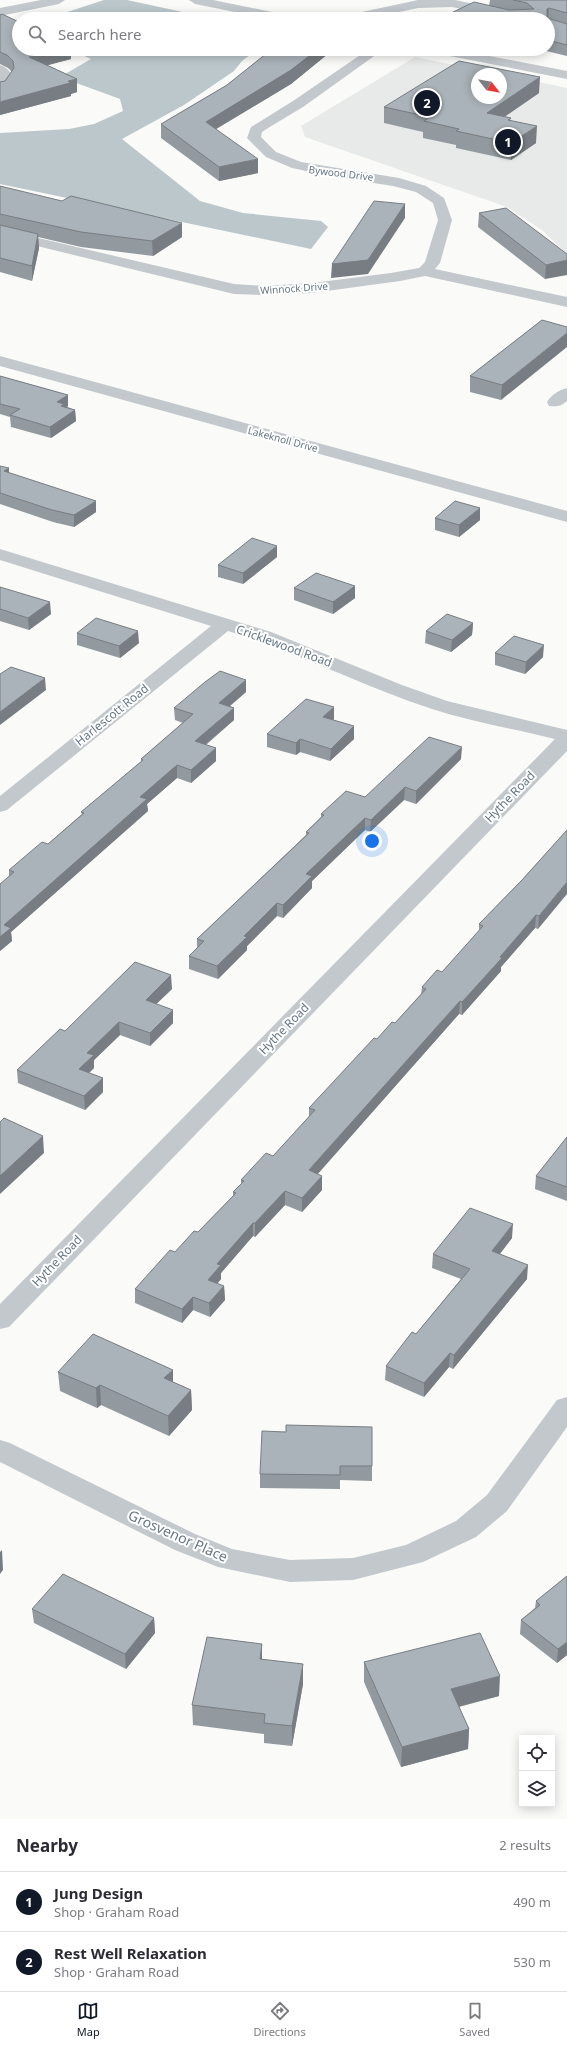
<!DOCTYPE html>
<meta charset="utf-8">
<style>
:root{--surface:#fff;--page:#f7f7f7;--text:#2b2b33;--muted:#7c7c81;--line:#e1e1e2;--accent:#111827}
body{margin:0;font-family:"Noto Sans",sans-serif;background:var(--page);color:var(--text)}
.controls{position:absolute;right:12px;bottom:12px;display:grid;overflow:hidden;border-radius:0px;box-shadow:0 2px 10px #0003}
.controls button{width:36px;height:36px;display:grid;place-items:center;padding:0;border:0;border-bottom:1px solid var(--line);background:var(--surface);color:var(--text);font:20px sans-serif}
.compass{position:absolute;left:471px;top:68px;width:36px;height:36px;border-radius:50%;background:var(--surface);box-shadow:0 2px 10px #0003;rotate:121deg}
.you{position:absolute;left:372px;top:841px;width:14px;height:14px;margin:-10px;border:3px solid #fff;border-radius:50%;background:#1a73e8;box-shadow:0 0 0 6px #1a73e833}
.badge{display:grid;place-items:center;width:26px;height:26px;border-radius:50%;background:var(--accent);color:#fff;font-size:13px;font-weight:700}
.pin{position:absolute;translate:-50% -50%;border:2px solid #fff;box-shadow:0 1px 4px #0006}
.list{margin:0;padding:0;list-style:none}
h2{display:flex;justify-content:space-between;align-items:center;height:52px;margin:0;padding:0 16px;font-size:17px}
h2 small{font-size:13px;font-weight:400;color:var(--muted)}
.list li{display:grid;grid-template-columns:26px 1fr auto;gap:12px;align-items:center;box-sizing:border-box;height:60px;padding:0 16px;border-top:1px solid var(--line)}
.list b{display:block;font-size:15px;white-space:nowrap}
.list p{margin:0;font-size:13px;white-space:nowrap;color:var(--muted)}
.list em{font-size:13px;font-style:normal;color:var(--muted)}
.icon{flex:none;width:22px;height:22px;fill:none;stroke:currentColor;stroke-width:2;stroke-linecap:round;stroke-linejoin:round}
.map{position:relative;flex:none;width:567px;height:1819px;overflow:hidden}
.search{position:absolute;background:var(--surface);box-shadow:0 2px 10px #0003;left:12px;right:12px;top:12px;height:44px;display:flex;align-items:center;gap:10px;box-sizing:border-box;padding:0 14px;border-radius:22px;color:var(--muted);font-size:15px}
.sheet{height:172px;background:var(--surface)}
nav{display:flex;justify-content:space-around;align-items:center;box-sizing:border-box;height:56px;border-top:1px solid var(--line);background:var(--surface);font-size:11px;color:var(--muted)}
nav a{display:grid;justify-items:center;gap:2px}
nav .on{color:var(--accent)}
.map>svg:first-child{display:block}
.built{fill:#e8e9e9}
.water{fill:#bbc7cb}
.lines{fill:none;stroke-linecap:round;stroke-linejoin:round}
.minor{fill:#c3c8cc;fill-rule:evenodd}
.wall{fill:#929a9f}
.shaded-wall{fill:#777d82}
.building{fill:#aab3b9;stroke:#777d82;fill-rule:evenodd}
.labels{text-anchor:middle;stroke-width:4;stroke-linejoin:round;paint-order:stroke}
.far-street-label{font-size:10px;fill:#657683;stroke:#fff}
.street-label{font-size:12px;fill:#657683;stroke:#fff}
.near-street-label{font-size:14px;fill:#657683;stroke:#fff}
</style>
<div class="map">
<svg width="567" height="1819" viewBox="0 0 567 1819">
<rect width="100%" height="100%" fill="#fafaf8"/>
<!-- built -->
<path class="built" d="M415 57 499 74H477V98H501V74L567 88V254L542 230 507 207 305 137 301 126Z"/>
<!-- water -->
<path class="water" d="M104 0H127L215 19H46Z
M69 49H258L242 61 234 71 184 105 122 139 200 201 243 213 321 221 328 227 311 249 0 184V133L69 129 94 124 123 111 120 99 60 77 91 59Z"/>
<g class="lines">
<!-- minor -->
<path class="minor" d="M41 0H65L59 4 0 16V8Z
M189 0H213L287 15 293 19H269L195 4Z
M418 0H455L526 15 532 19H509L452 7 418 8 366 19 360 15 362 12Z
M369 49H384L303 107 268 128 262 132 261 137 276 152 301 162 399 178 426 186 444 198 452 220 440 263 435 269 567 297V307L425 276 400 281 312 293 265 295 234 294 0 237V229L234 284 265 286 312 283 391 273 419 268 425 262 438 220 433 203 416 192 393 186 329 176 292 168 266 157 247 138 251 127 293 101Z
M428 49H454L567 71V79L434 53Z
M0 65C7 67 12 73 14 80L5 93 0 94Z
M0 356 567 511V522L0 366Z
M567 388V401C561 406 557 407 549 406L547 402C551 395 559 390 567 388Z
M0 549 271 632 402 685 447 701 567 730V751L9 1327 0 1329V1304L555 739C515 729 472 722 432 709 363 686 298 653 228 631L7 810 0 812V796L211 626 0 560Z
M567 1397V1427L507 1511 476 1537 423 1562 353 1580 290 1582 218 1567 175 1550 0 1462V1440L10 1443 195 1534 232 1549 290 1560 353 1558 406 1545 456 1521 487 1495 557 1400Z"/>
</g>
<!-- wall -->
<path class="wall" d="M490 0H567V56L538 49H548V19H445V16L489 6Z
M0 15 71 59 47 65 77 79V92L71 94V96L0 115V121V82L5 81 12 72 8 68 0 64Z
M272 49H334L291 84 216 129 258 173 219 181 161 138V124L227 85Z
M539 93 505 116 511 120 536 143 511 160 456 148V145L423 138V132L384 123V107Z
M0 186 182 237 153 256 81 247 38 237 39 248 32 281 0 272Z
M479 213 567 254 545 279 478 227Z
M542 320 501 400 470 392V376Z
M0 376 68 395V406L67 407 75 410 76 421 51 438 11 427 10 417 0 414Z
M0 466 9 473 96 512 74 527 53 522 0 504Z
M435 518 480 520 459 537 435 530Z
M277 546V557L243 584 218 577V565Z
M355 586V598L333 614 294 600V588Z
M0 587 51 614 29 630 0 621Z
M473 623 472 635 451 652 425 643 426 631Z
M77 633 139 643 120 658 77 645Z
M495 653 543 657 525 674 495 665Z
M246 680V692L230 706 234 708V720L206 745 216 748V761L191 783 177 778 147 804 148 811 11 932 12 941 0 951 9 876V870L48 844 82 814 81 812 141 762V759L183 723 175 720 174 708Z
M334 707V719L333 720 354 739 330 761 300 752 296 755 267 747V734Z
M461 759 416 804 404 800 370 832 365 830 312 881V888L283 918 277 916 247 946V950L218 979 189 969V956L197 948V939L306 835V832L321 817V814Z
M567 830 538 929 535 928 501 967V971L462 1015 459 1014 317 1174 322 1190 302 1212 285 1205 255 1237 253 1236 221 1273V1279L217 1284 224 1286 225 1300 210 1317 193 1310 182 1323 135 1303V1289L175 1252 198 1232 233 1196V1192L241 1184V1180L273 1156 309 1117V1108L377 1039 395 1023 421 994 422 987 442 972 479 931V924L522 880Z
M172 989 156 1004 173 1023 150 1046 120 1035 94 1060V1068L89 1073 103 1078V1092L85 1110 18 1083 17 1070 65 1031Z
M567 1137V1201L535 1189 536 1176Z
M512 1238 500 1254 527 1279 453 1369 449 1367 424 1397 385 1380 386 1366 416 1334 461 1279 432 1268 433 1254Z
M173 1370V1382L191 1390 192 1410 169 1436 101 1405 97 1408 60 1391 58 1372Z
M372 1427V1481L340 1480V1489L260 1488V1474L286 1432Z
M567 1576V1655L557 1663 520 1634 521 1620 535 1608 536 1601Z
M32 1609 154 1618 155 1633 126 1669 34 1623Z
M262 1644V1659L303 1684 292 1746 264 1743V1734L193 1725 192 1705Z
M364 1662 499 1696 459 1707 469 1729 468 1749 401 1767 364 1682Z"/>
<!-- shaded-wall -->
<path class="shaded-wall" d="M549 8 548 19H547V9Z
M59 49H71V59L30 70 29 57Z
M318 49H334L291 84 206 135V122Z
M540 77 539 93 487 129V113Z
M77 79V92L71 94V96L0 115V121V102Z
M537 126 536 143 511 160V143Z
M258 159V173L219 181V167Z
M405 204V218L368 274 331 278 332 264Z
M182 223V237L153 256 152 241Z
M38 234 39 248 32 281V266Z
M567 260V275L545 279 546 265Z
M567 333V347L501 400 502 385Z
M68 395V406L64 409 57 402Z
M75 410 76 421 51 438 50 427Z
M9 468V480L4 471Z
M96 501V512L74 527V515Z
M480 508V520L459 537V525Z
M277 546V557L243 584V573Z
M355 586V598L333 614V602Z
M50 602 51 614 29 630 28 618Z
M473 623 472 635 451 652 452 640Z
M138 631 139 643 120 658 119 646Z
M544 645 543 657 525 674 526 662Z
M45 678 46 690 0 725V712Z
M246 680V692L219 715V703Z
M334 707V719L323 729V717Z
M234 708V720L195 753V741Z
M354 726V739L330 761 331 749Z
M300 739V752L296 755V743Z
M462 747 461 759 416 804V791Z
M216 748V761L191 783V770Z
M177 765V778L147 804 148 811 11 932 12 941 0 951V937L4 925 140 797Z
M405 787 404 800 370 832 371 820Z
M365 818V830L312 881V888L283 918V905L306 874Z
M567 882V894L538 929 539 916Z
M277 903V916L247 946V950L218 979 217 966 244 936Z
M536 915 535 928 501 967V971L462 1015V1002Z
M171 975 172 989 147 1013 146 1000Z
M460 1001 459 1014 309 1184V1170Z
M173 1010V1023L150 1046V1033Z
M119 1022 120 1035 94 1060V1068L79 1082V1069L87 1053Z
M103 1078V1092L85 1110 84 1096Z
M43 1136 44 1153 0 1194V1176Z
M322 1176V1190L302 1212V1198Z
M285 1191V1205L255 1237V1223Z
M253 1223V1236L221 1273V1279L208 1294V1280L217 1264Z
M513 1224 512 1238 491 1265 492 1251Z
M528 1265 527 1279 453 1369 454 1355Z
M224 1286 225 1300 210 1317 209 1303Z
M193 1297V1310L182 1323V1309Z
M450 1353 449 1367 424 1397V1383Z
M173 1370V1389L164 1378Z
M100 1385 101 1405 97 1408 96 1388Z
M191 1390 192 1410 169 1436 168 1416Z
M2 1550 3 1570 0 1574V1552Z
M154 1618 155 1633 126 1669 125 1654Z
M567 1642V1655L557 1663 558 1649Z
M262 1644V1664L260 1659Z
M303 1664V1684L292 1746V1726Z
M500 1676 499 1696 449 1709 451 1689Z
M469 1729 468 1749 401 1767 402 1747Z"/>
<!-- building -->
<path class="building" d="M513 0H567V13L549 8 547 9V18L567 24V45L548 40V19H459L445 16 474 2 509 10 534 9 527 3Z
M2 14 19 22V49H59L29 57 77 79 68 81 70 83 0 102V82L5 81 14 68 13 61 7 55 0 52V15Z
M272 49H318L291 70 206 122 258 159 219 167 161 124 227 85Z
M459 61 540 77 487 113 511 118 508 120 537 126 511 143 456 131 459 129 424 121 430 117 384 107ZM477 74H501V98H477Z
M0 186 62 201 71 196 182 223 152 241 81 232 0 214Z
M374 201 405 204 368 260 332 264Z
M506 208 567 254V260L546 265 479 213Z
M0 225 38 234 32 266 0 258Z
M542 320 567 327V333L502 385 470 376Z
M0 376 68 395 57 402 64 404 61 406 75 410 50 427 10 415 20 409 0 404Z
M0 466 9 468 4 471 96 501 74 515 52 510 0 493Z
M455 501 480 508 459 525 435 518Z
M252 538 277 546 243 573 218 565Z
M316 573 355 586 333 602 294 588Z
M0 587 50 602 28 618 0 609Z
M447 614 473 623 452 640 426 631Z
M96 618 138 631 119 646 77 633Z
M514 636 544 645 526 662 495 653Z
M11 667 45 678 0 712V674Z
M220 671 246 680 219 703 234 708 195 741 216 748 191 770 177 765 140 797 147 799 4 925 11 928 0 937V884L14 872 9 870 42 842 48 844 84 813 81 812 143 760 141 759 193 714 174 708 205 682Z
M306 699 334 707 323 717 354 726 331 749 300 739 296 743 267 734Z
M429 737 462 747 416 791 405 787 371 820 365 818 306 874 312 876 283 905 277 903 244 936 247 937 217 966 189 956 204 941 197 939 309 833 306 832 324 815 321 814 346 791 365 797Z
M567 830V882L539 916 536 915 500 957 502 958 462 1002 460 1001 309 1170 322 1176 302 1198 285 1191 255 1223H253L217 1264 221 1265 208 1280 224 1286 209 1303 193 1297 182 1309 135 1289 170 1250 175 1252 194 1231 198 1232 236 1193 233 1192 244 1181 241 1180 266 1153 273 1156 315 1110 309 1108 374 1038 377 1039 392 1022 395 1023 426 989 422 987 437 970 442 972 483 926 479 924 522 880Z
M135 962 171 975 146 1000 173 1010 150 1033 119 1022 87 1053 94 1055 79 1069 103 1078 84 1096 17 1070 60 1029 65 1031Z
M4 1118 43 1136 0 1176V1122Z
M567 1137V1187L536 1176Z
M470 1208 513 1224 492 1251 528 1265 454 1355 450 1353 424 1383 386 1366 412 1332 416 1334 470 1269 433 1254Z
M93 1334 173 1370 164 1378 191 1390 168 1416 100 1385 96 1388 58 1372Z
M286 1425 372 1427V1466H340V1475L260 1474 262 1431 286 1432Z
M63 1574 154 1618 125 1654 32 1609Z
M567 1576V1642L558 1649 521 1620 540 1605 536 1601Z
M480 1633 500 1676 451 1689 469 1729 402 1747 364 1662Z
M207 1637 262 1644 260 1659 303 1664 292 1726 264 1723 265 1714 192 1705Z"/>
<g class="labels">
<!-- far-street labels -->
<g class="far-street-label">
<text transform="translate(341 173) rotate(7)" y="4">Bywood Drive</text>
<text transform="translate(294 288) rotate(-4)" y="4">Winnock Drive</text>
<text transform="translate(283 439) rotate(15)" y="4">Lakeknoll Drive</text>
</g>
<!-- street labels -->
<g class="street-label">
<text transform="translate(284 646) rotate(20)" y="4">Cricklewood Road</text>
<text transform="translate(112 715) rotate(-39)" y="4">Harlescott Road</text>
<text transform="translate(510 797) rotate(-46)" y="4">Hythe Road</text>
<text transform="translate(284 1029) rotate(-46)" y="4">Hythe Road</text>
<text transform="translate(57 1261) rotate(-46)" y="4">Hythe Road</text>
</g>
<!-- near-street labels -->
<g class="near-street-label">
<text transform="translate(178 1536) rotate(24)" y="5">Grosvenor Place</text>
</g>
</g>
</svg>
<div class="controls">
<button><svg class="icon" aria-label="locate" viewBox="0 0 24 24"><circle cx="12" cy="12" r="6"/><path d="M12 2v4M12 18v4M2 12h4M18 12h4"/></svg></button>
<button><svg class="icon" aria-label="layers" viewBox="0 0 24 24"><path d="M12 4l9 5-9 5-9-5zM3 14l9 5 9-5"/></svg></button>
</div>
<svg class="compass" viewBox="-18 -18 36 36"><path d="M0-13l5 13h-10z" fill="#e53935"/><path d="M0 13l5-13h-10z" fill="#7c7c81"/></svg>
<div class="you"></div>
<div class="pin badge" style="left:508px;top:142px">1</div>
<div class="pin badge" style="left:427px;top:103px">2</div>
<div class="search"><svg class="icon" aria-label="search" viewBox="0 0 24 24"><circle cx="10" cy="10" r="6"/><path d="M15 15l6 6"/></svg>Search here</div>
</div>
<section class="sheet">
<h2>Nearby<small>2 results</small></h2>
<ul class="list">
<li><span class="badge">1</span><div><b>Jung Design</b><p>Shop · Graham Road</p></div><em>490 m</em></li>
<li><span class="badge">2</span><div><b>Rest Well Relaxation</b><p>Shop · Graham Road</p></div><em>530 m</em></li>
</ul>
</section>
<nav>
<a class="on"><svg class="icon" aria-label="map" viewBox="0 0 24 24"><path d="M3 6l6-2 6 2 6-2v14l-6 2-6-2-6 2zM9 4v14M15 6v14"/></svg>Map</a>
<a><svg class="icon" aria-label="directions" viewBox="0 0 24 24"><path d="M12 3l9 9-9 9-9-9zM9 14v-3h6M13 9l2 2-2 2"/></svg>Directions</a>
<a><svg class="icon" aria-label="saved" viewBox="0 0 24 24"><path d="M7 4h10v16l-5-4-5 4z"/></svg>Saved</a>
</nav>
